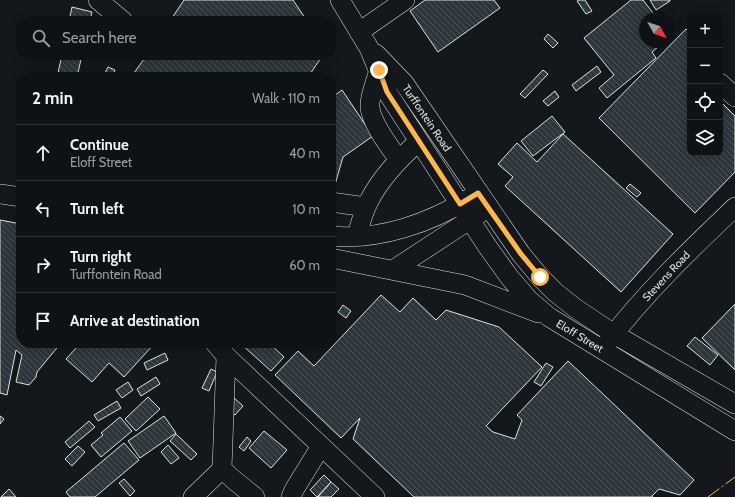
<!DOCTYPE html>
<meta charset="utf-8">
<style>
:root{--surface:#0f1215;--page:#181b1e;--text:#f1f3f6;--muted:#9b9ea0;--line:#2f3234}
body{margin:0;font-family:Cabin,sans-serif;background:var(--page);color:var(--text)}
.controls{position:absolute;right:12px;top:12px;display:grid;overflow:hidden;border-radius:8px;box-shadow:0 2px 10px #0003}
.controls button{width:36px;height:36px;display:grid;place-items:center;padding:0;border:0;border-bottom:1px solid var(--line);background:var(--surface);color:var(--text);font:20px sans-serif}
.compass{position:absolute;left:639px;top:12px;width:36px;height:36px;border-radius:50%;background:var(--surface);box-shadow:0 2px 10px #0003;rotate:130deg}
.stop{position:absolute;width:12px;height:12px;margin:-9px;border:3px solid #ffb74d;border-radius:50%;background:#fff}
.stop.end{background:#ffb74d;border-color:#fff;box-shadow:0 1px 4px #0008}
.list{margin:0;padding:0;list-style:none}
h2{display:flex;justify-content:space-between;align-items:center;height:52px;margin:0;padding:0 16px;font-size:17px}
h2 small{font-size:13px;font-weight:400;color:var(--muted)}
.list li{display:grid;grid-template-columns:26px 1fr auto;gap:12px;align-items:center;box-sizing:border-box;height:56px;padding:0 16px;border-top:1px solid var(--line)}
.list b{display:block;font-size:15px;white-space:nowrap}
.list p{margin:0;font-size:13px;white-space:nowrap;color:var(--muted)}
.list em{font-size:13px;font-style:normal;color:var(--muted)}
.icon{flex:none;width:22px;height:22px;fill:none;stroke:currentColor;stroke-width:2;stroke-linecap:round;stroke-linejoin:round}
.map{position:relative;flex:none;width:735px;height:497px;overflow:hidden}
.search{position:absolute;background:var(--surface);box-shadow:0 2px 10px #0003;left:16px;top:16px;width:320px;height:44px;display:flex;align-items:center;gap:10px;box-sizing:border-box;padding:0 14px;border-radius:16px;color:var(--muted);font-size:15px}
.panel{position:absolute;background:var(--surface);box-shadow:0 2px 10px #0003;left:16px;top:72px;width:320px;height:276px;border-radius:16px}
.map>svg:first-child{display:block}
.building{fill:url(#building-back-hatch);stroke:#d8e6dc}
.lines{fill:none;stroke-linecap:round;stroke-linejoin:round}
.minor-casing{stroke:#d8e6dc;stroke-width:20}
.minor{stroke:#14181c;stroke-width:19}
.power{stroke:#ffb74d;stroke-width:1;stroke-dasharray:14 3 2 3;stroke-linecap:butt}
.route{stroke:#ffb74d;stroke-width:5}
.labels{text-anchor:middle;stroke-width:3;stroke-linejoin:round;paint-order:stroke}
.street-label{font-size:11px;fill:#d8e6dc;stroke:#14181c}
</style>
<div class="map">
<svg width="735" height="497" viewBox="0 0 735 497">
<defs>
<pattern id="building-back-hatch" width="6" height="6" patternUnits="userSpaceOnUse"><rect width="6" height="6" fill="#2c363c"/><path d="M-1 5l2 2M0 0l6 6M5-1l2 2" fill="none" stroke="#4a5358"/></pattern>
</defs>
<rect width="100%" height="100%" fill="#14181c"/>
<!-- building -->
<path class="building" d="M184 0H293L307 21H170Z
M425 0H494L500 8 438 52 410 11Z
M579 0H585L592 11 586 14 577 1Z
M631 0H643L657 18H645V42H664L652 52 656 58 607 98 599 88 614 75 584 38Z
M650 0H670V1L656 10Z
M72 7 92 12 90 21H69Z
M686 29 690 33 689 70 690 71V153H720V101L735 116V172L695 213 599 118Z
M548 34 558 43 553 48 544 39Z
M62 55H82L77 77H57Z
M147 55H323L308 77H131Z
M597 66 601 72 576 91 572 85Z
M108 67 115 70 112 77H103Z
M543 70 548 74 525 98 520 94Z
M342 90 373 136 343 157 332 195H331V98Z
M555 91 559 97 548 106 543 101Z
M552 116 565 132 533 156 521 141Z
M563 134 673 234 621 292 505 186 513 177 498 164 517 143 537 162Z
M630 184 641 193 637 197 626 188Z
M0 220 21 224V343H61L37 372 36 377 29 385 16 382 22 355 16 350 7 395 0 393Z
M381 295 400 312 413 298 436 320 446 310 499 327 542 367 486 426 493 432 515 439 522 420 517 415 568 361 694 480 680 495 659 489 652 496 653 497H414L353 439 360 418 341 438 275 375 298 351 314 366Z
M735 304V370L702 338Z
M343 305 351 311 346 318 338 312Z
M695 337 718 355 710 365 687 346Z
M71 343H155L124 377 109 363 92 382 66 359 76 348Z
M240 343H269L284 357 271 371Z
M165 353 168 360 147 370 144 363Z
M546 363 553 367 541 386 534 382Z
M211 369 217 372 209 391 202 388Z
M156 377 160 384 141 396 137 389Z
M128 382 133 390 122 398 116 390Z
M148 397 160 409 136 431 125 419Z
M234 398 243 406 235 415 226 408Z
M117 401 121 408 98 421 94 415Z
M0 416 4 419 0 424Z
M164 416 176 433 140 458 128 441Z
M120 417 132 431 101 457 91 445 103 435 101 433Z
M89 421 95 427 70 448 65 442Z
M264 431 287 450 271 468 249 448Z
M176 434 197 454 191 460 170 441Z
M247 437 251 441 244 451 239 447Z
M124 443 139 460 95 497H70L66 492Z
M168 445 179 458 171 464 161 452Z
M78 446 85 452 72 466 65 459Z
M324 475 331 482 317 497 310 490Z
M124 479 135 491 130 496 119 483Z
M331 482 339 489 331 497H318Z
M9 489 16 497H1Z"/>
<g class="lines">
<defs>
<path id="minor" d="M98 0 123 21
M340 0 369 48 387 92 487 246 510 278 529 300 549 317 735 431
M359 32 405 0
M376 54 404 83 521 254 540 277 555 292 575 308 614 334 735 404
M379 70C376 81 369 97 370 107 371 123 390 147 399 160
M720 83 735 97
M0 194 21 197
M331 202 366 207
M331 236C379 241 430 223 470 198
M357 236C360 224 363 212 369 201 381 177 400 158 419 141
M331 258 465 285 538 313
M393 270 480 213
M215 343 226 356 375 497
M607 343C645 293 690 250 735 207
M222 469 226 356
M193 497 222 469 234 480 255 497
M291 497 294 490 321 446"/>
</defs>
<!-- minor casing -->
<use href="#minor" class="minor-casing"/>
<!-- minor -->
<use href="#minor" class="minor"/>
<!-- power -->
<path class="power" d="M708 497 735 477"/>
</g>
<g class="lines">
<!-- route -->
<path class="route" d="M379 70 387 92 460 204 478 193 521 254 540 277"/>
</g>
<g class="labels">
<!-- street labels -->
<g class="street-label">
<text transform="translate(427 118) rotate(56)" y="4">Turffontein Road</text>
<text transform="translate(666 276) rotate(-47)" y="4">Stevens Road</text>
<text transform="translate(580 336) rotate(31)" y="4">Eloff Street</text>
</g>
</g>
</svg>
<div class="controls">
<button>+</button>
<button>−</button>
<button><svg class="icon" aria-label="locate" viewBox="0 0 24 24"><circle cx="12" cy="12" r="6"/><path d="M12 2v4M12 18v4M2 12h4M18 12h4"/></svg></button>
<button><svg class="icon" aria-label="layers" viewBox="0 0 24 24"><path d="M12 4l9 5-9 5-9-5zM3 14l9 5 9-5"/></svg></button>
</div>
<svg class="compass" viewBox="-18 -18 36 36"><path d="M0-13l5 13h-10z" fill="#e53935"/><path d="M0 13l5-13h-10z" fill="#9b9ea0"/></svg>
<div class="stop" style="left:540px;top:277px"></div>
<div class="stop end" style="left:379px;top:70px"></div>
<div class="search"><svg class="icon" aria-label="search" viewBox="0 0 24 24"><circle cx="10" cy="10" r="6"/><path d="M15 15l6 6"/></svg>Search here</div>
<section class="panel">
<h2>2 min<small>Walk · 110 m</small></h2>
<ul class="list">
<li><svg class="icon" aria-label="ahead" viewBox="0 0 24 24"><path d="M12 20V5M6 11l6-6 6 6"/></svg><div><b>Continue</b><p>Eloff Street</p></div><em>40 m</em></li>
<li><svg class="icon" aria-label="left" viewBox="0 0 24 24"><path d="M17 20v-9H6M10 6l-5 5 5 5"/></svg><div><b>Turn left</b></div><em>10 m</em></li>
<li><svg class="icon" aria-label="right" viewBox="0 0 24 24"><path d="M7 20v-9h11M14 6l5 5-5 5"/></svg><div><b>Turn right</b><p>Turffontein Road</p></div><em>60 m</em></li>
<li><svg class="icon" aria-label="arrive" viewBox="0 0 24 24"><path d="M6 21V4h12l-3 4 3 4H6"/></svg><div><b>Arrive at destination</b></div></li>
</ul>
</section>
</div>
